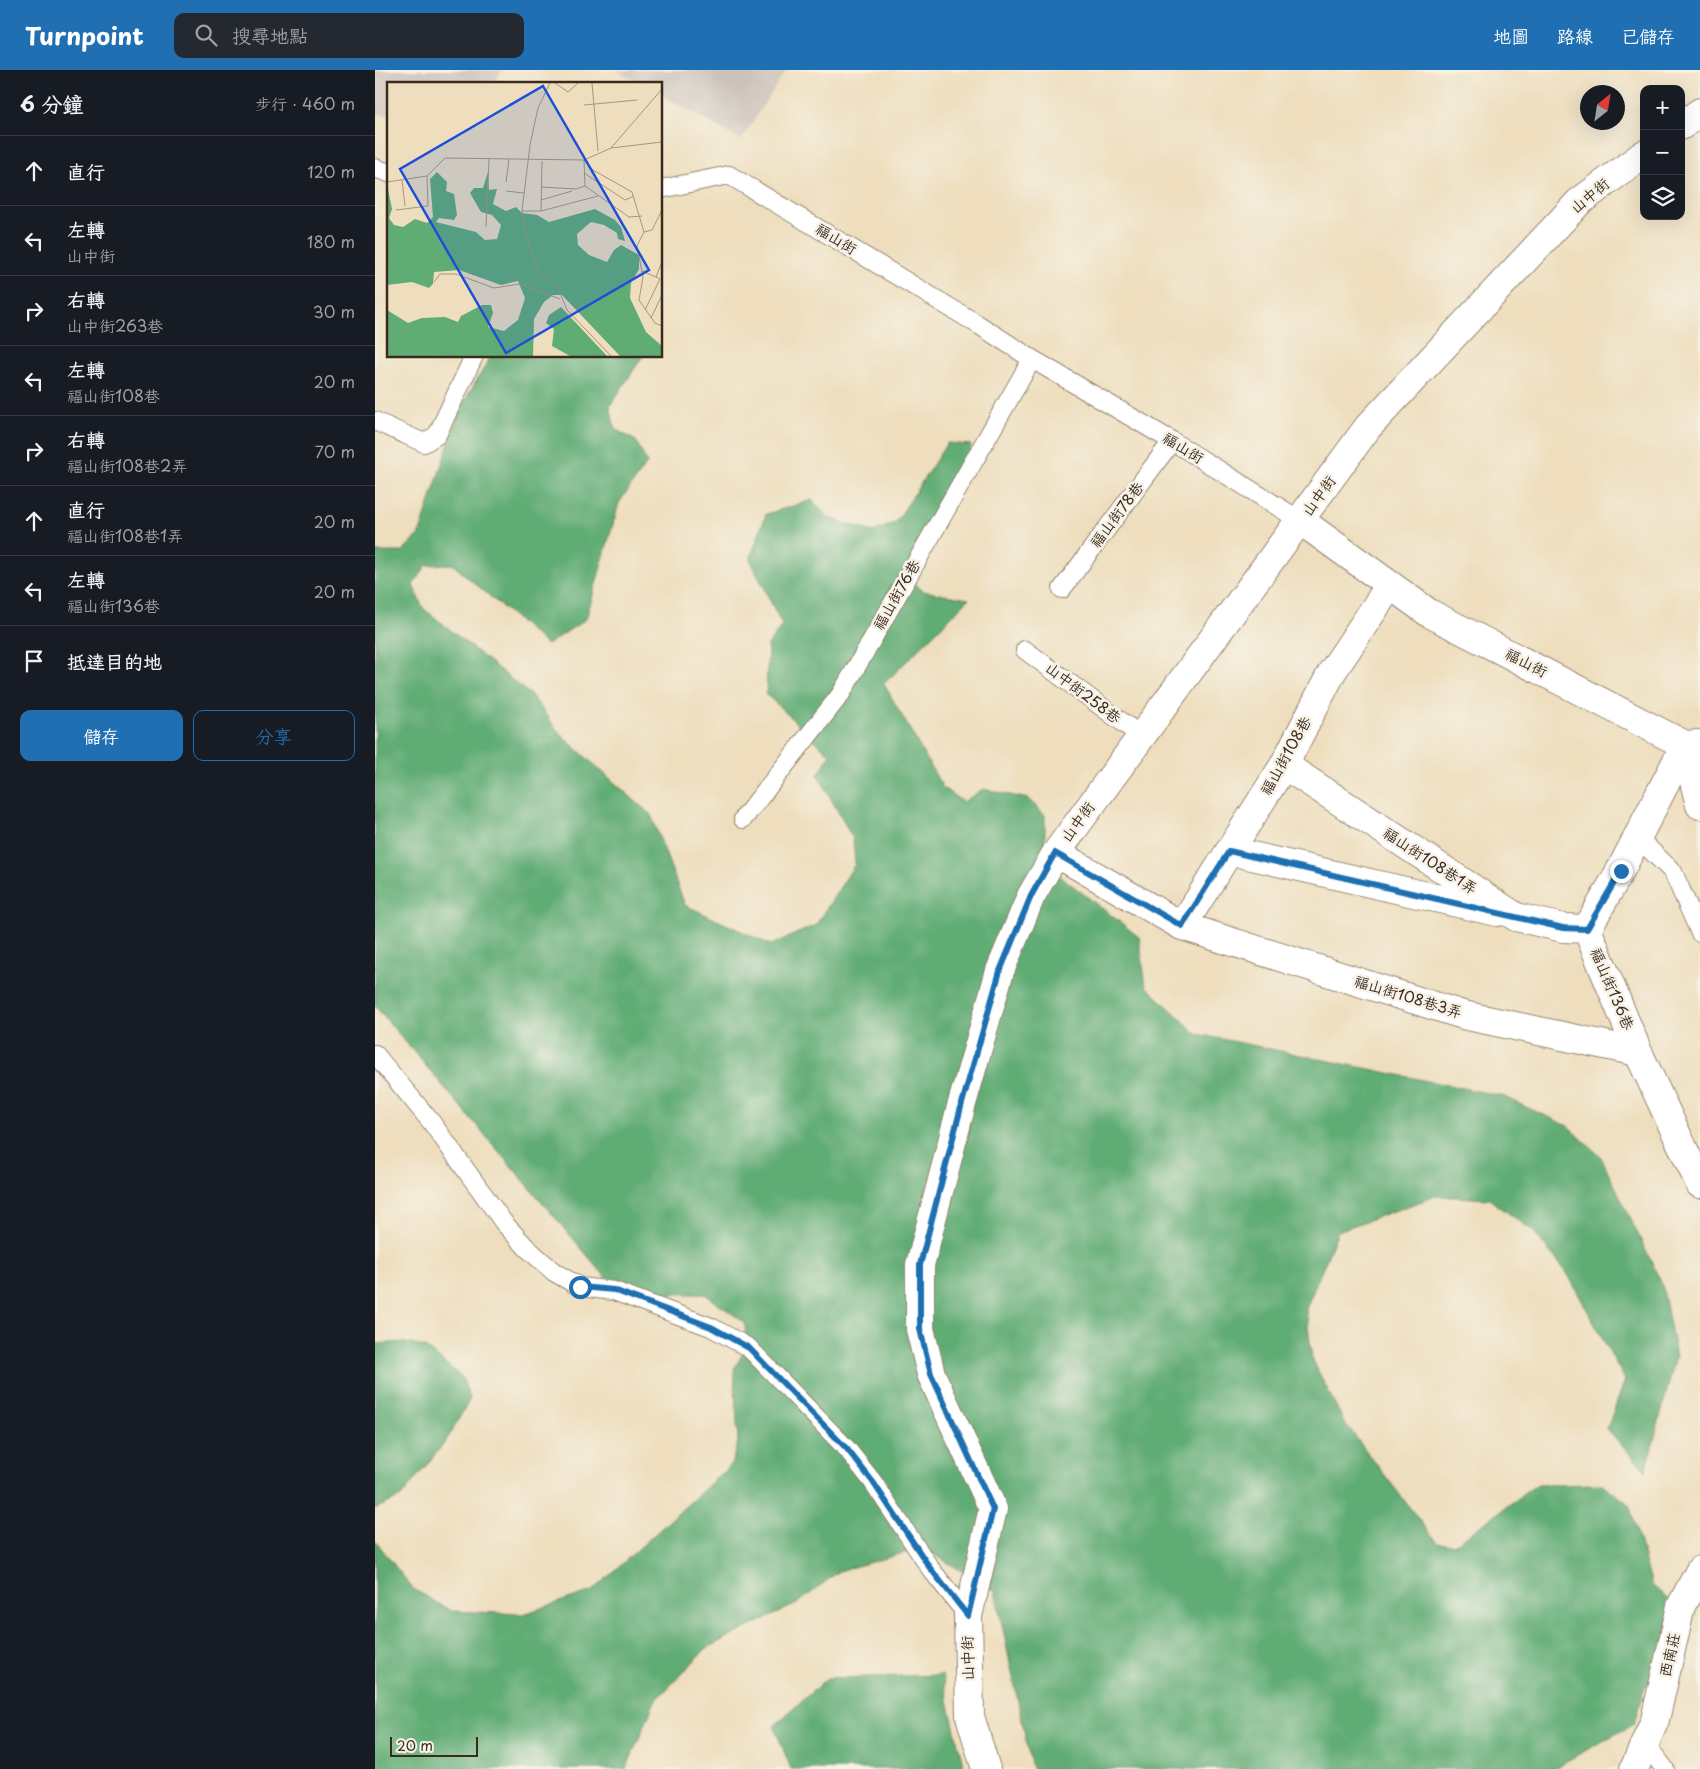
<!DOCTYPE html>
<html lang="zh-TW">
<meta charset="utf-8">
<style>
:root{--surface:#171b24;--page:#242831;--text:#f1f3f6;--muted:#9ea1a6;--line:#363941;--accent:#1f6fb2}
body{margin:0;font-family:"Playpen Sans","LXGW WenKai TC",sans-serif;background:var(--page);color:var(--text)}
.controls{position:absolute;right:15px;top:15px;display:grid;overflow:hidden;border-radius:10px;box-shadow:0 5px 20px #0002}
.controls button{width:45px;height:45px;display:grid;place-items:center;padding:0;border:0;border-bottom:1px solid var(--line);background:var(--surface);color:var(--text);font:25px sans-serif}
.compass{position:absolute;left:1205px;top:15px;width:45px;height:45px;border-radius:50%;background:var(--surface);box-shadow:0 5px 20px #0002;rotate:30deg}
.scale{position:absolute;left:15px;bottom:12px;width:88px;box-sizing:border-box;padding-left:5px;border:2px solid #3b2a1e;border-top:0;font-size:14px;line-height:18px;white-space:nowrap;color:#3b2a1e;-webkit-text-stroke:4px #f7f3e8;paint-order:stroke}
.stop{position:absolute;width:15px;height:15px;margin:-11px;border:4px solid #1f6fb2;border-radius:50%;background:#fff}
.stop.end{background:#1f6fb2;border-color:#fff;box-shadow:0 1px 5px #0008}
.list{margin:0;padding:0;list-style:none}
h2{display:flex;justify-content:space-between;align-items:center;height:65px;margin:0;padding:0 20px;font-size:21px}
h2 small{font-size:16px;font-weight:400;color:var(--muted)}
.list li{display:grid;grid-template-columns:32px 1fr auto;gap:15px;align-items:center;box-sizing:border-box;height:70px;padding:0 20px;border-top:1px solid var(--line)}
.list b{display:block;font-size:19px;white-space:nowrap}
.list p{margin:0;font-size:16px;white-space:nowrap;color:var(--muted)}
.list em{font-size:16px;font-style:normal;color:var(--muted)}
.actions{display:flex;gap:10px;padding:15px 20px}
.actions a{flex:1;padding:11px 0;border:1px solid var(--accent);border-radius:10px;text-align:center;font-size:18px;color:var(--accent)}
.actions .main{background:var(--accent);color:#fff}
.icon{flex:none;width:28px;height:28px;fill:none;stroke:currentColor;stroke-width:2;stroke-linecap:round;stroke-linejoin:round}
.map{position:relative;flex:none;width:1325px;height:1699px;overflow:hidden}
header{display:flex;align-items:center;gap:30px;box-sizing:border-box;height:70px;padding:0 25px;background:var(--accent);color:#fff}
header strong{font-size:24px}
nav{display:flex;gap:28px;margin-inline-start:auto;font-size:18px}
.search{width:350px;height:45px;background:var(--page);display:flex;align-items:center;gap:12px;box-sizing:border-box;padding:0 18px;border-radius:10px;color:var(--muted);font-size:19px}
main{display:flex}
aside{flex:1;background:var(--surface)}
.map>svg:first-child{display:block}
.industrial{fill:#ccc2b9}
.forest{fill:#60ac75;stroke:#4e6b4a}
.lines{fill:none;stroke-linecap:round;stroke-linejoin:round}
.lane-casing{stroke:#94846e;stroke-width:20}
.street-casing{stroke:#94846e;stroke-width:30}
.lane{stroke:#fff;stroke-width:18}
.street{stroke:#fff;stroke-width:28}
.route{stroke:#1f6fb2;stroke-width:6}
.labels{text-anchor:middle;stroke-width:5;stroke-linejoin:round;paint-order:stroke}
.street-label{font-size:15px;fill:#3b2a1e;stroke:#f7f3e8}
.inset-road{fill:none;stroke:#a6967d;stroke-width:1}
.view{fill:#1d4ed8;fill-opacity:0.15;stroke:#1d4ed8;stroke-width:2.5}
.inset-edge{fill:none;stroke:#3b2a1e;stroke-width:2.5}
</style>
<header>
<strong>Turnpoint</strong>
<div class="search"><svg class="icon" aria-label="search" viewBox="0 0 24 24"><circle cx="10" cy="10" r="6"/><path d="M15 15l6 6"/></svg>搜尋地點</div>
<nav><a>地圖</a><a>路線</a><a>已儲存</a></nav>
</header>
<main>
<aside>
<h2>6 分鐘<small>步行 · 460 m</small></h2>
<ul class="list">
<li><svg class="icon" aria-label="ahead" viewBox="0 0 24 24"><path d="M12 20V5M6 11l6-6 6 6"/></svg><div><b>直行</b></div><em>120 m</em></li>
<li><svg class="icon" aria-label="left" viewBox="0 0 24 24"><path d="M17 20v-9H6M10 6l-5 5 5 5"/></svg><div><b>左轉</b><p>山中街</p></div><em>180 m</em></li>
<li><svg class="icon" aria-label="right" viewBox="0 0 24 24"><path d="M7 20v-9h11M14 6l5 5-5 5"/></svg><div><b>右轉</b><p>山中街263巷</p></div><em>30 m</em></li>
<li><svg class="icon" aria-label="left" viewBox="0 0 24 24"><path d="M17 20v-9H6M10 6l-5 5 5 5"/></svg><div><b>左轉</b><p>福山街108巷</p></div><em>20 m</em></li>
<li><svg class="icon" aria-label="right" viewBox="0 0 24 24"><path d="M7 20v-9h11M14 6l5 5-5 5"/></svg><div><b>右轉</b><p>福山街108巷2弄</p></div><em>70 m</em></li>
<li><svg class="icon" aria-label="ahead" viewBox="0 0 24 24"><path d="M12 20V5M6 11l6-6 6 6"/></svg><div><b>直行</b><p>福山街108巷1弄</p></div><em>20 m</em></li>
<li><svg class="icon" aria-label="left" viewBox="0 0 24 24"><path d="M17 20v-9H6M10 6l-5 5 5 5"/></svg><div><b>左轉</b><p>福山街136巷</p></div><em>20 m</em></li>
<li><svg class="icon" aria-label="arrive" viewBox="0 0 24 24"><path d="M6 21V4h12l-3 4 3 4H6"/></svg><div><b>抵達目的地</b></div></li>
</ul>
<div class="actions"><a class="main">儲存</a><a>分享</a></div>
</aside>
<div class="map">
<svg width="1325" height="1699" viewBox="0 0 1325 1699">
<rect width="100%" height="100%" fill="#f7f3e8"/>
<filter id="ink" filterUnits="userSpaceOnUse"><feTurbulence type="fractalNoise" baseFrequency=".02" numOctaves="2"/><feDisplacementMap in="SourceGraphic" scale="10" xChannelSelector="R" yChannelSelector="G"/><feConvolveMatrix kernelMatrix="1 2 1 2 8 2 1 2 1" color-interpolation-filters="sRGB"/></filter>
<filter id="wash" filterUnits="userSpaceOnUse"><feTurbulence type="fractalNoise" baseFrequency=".0096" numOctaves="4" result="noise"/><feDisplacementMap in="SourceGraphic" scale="20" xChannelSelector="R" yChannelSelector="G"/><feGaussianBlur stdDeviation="1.12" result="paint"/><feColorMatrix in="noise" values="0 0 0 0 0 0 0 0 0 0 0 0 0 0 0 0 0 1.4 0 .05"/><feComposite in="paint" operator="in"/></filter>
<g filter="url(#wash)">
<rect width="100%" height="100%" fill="#eedebd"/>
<!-- industrial -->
<path class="industrial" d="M0 0H127L118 14H14V46L0 43Z
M241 0H411L366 70 286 25V14H266Z"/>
<!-- forest -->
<path class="forest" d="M116 286H268L235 336 240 359 261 371 272 393 244 433 211 549 172 575 77 494 52 495 38 515 48 538 157 626 186 665 276 745 310 835 396 875 441 855 480 794 478 769 443 705 455 685 391 624 393 575 407 555 375 489 391 444 437 430 454 448 499 462 521 452 572 373 596 375 592 399 531 504 548 521 594 529 509 614 568 718 588 732 608 719 653 729 670 745V794L764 867 771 916 822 964 1127 1026 1193 1056 1226 1087 1287 1214 1301 1286 1271 1401 1232 1359 1250 1310 1192 1203 1158 1161 1114 1129 1061 1126 963 1161 931 1239 937 1289 969 1352 1062 1473 1079 1475 1161 1415 1227 1414 1254 1434 1277 1515 1317 1551 1268 1621 1259 1654 1177 1699H657L620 1521 560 1485 536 1481 464 1501 425 1532 332 1578 280 1631 251 1699H0V1470L37 1518 76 1541 148 1544 217 1521 356 1395 363 1372 359 1299 371 1278 370 1253 330 1224H256L234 1211 0 936V482H26L44 465 85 339Z
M27 1272 50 1277 87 1307 95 1329 71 1371 26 1427 0 1439V1274Z
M567 1605 589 1699H416L399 1656 452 1608Z"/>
</g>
<g filter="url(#ink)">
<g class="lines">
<defs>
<path id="lane" d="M0 98 14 103
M286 119 354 105 604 255 657 289 797 371 926 451
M0 351 49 373 62 365 99 286
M687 519 797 371
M650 580 766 666
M368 749 466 624 657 289
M1263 768 1298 802 1325 863
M0 984 57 1053 129 1153 152 1178 179 1202 205 1217 239 1221 336 1257 374 1278 472 1379 498 1412 555 1498 593 1546
M1270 1673 1290 1699"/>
<path id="street" d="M1306 56 1325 42
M926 451 1054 543 1310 675 1325 674
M1310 675 1325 735
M909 695 1141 847 1188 858 1212 859
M855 781 1122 842
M681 783 807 856 1088 945 1263 982
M807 856 909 695 957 602 1015 515
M1212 859 1263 982 1325 1114
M1212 859 1245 801 1310 675
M611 1699 595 1646 593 1546 618 1439 556 1304 545 1259V1195L586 1037 625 901 656 826 681 783 993 357 1204 132 1269 84
M1259 1699 1280 1650 1306 1536 1325 1500"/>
</defs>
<!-- lane casing -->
<use href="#lane" class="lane-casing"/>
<!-- street casing -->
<use href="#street" class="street-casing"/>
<!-- lane -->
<use href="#lane" class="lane"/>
<!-- street -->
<use href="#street" class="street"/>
</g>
</g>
<g class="lines" filter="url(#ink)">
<!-- route -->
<path class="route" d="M205 1217 239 1220 336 1257 374 1278 472 1379 498 1412 555 1498 593 1546 618 1439 556 1304 545 1259V1195L586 1037 625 901 656 826 680 783 807 856 854 781 1188 858 1212 859 1246 801"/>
</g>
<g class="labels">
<!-- street labels -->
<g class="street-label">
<text transform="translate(1215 126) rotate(-40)" y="5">山中街</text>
<text transform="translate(461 169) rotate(31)" y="5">福山街</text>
<text transform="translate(808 378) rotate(31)" y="5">福山街</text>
<text transform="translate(944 426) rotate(-54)" y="5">山中街</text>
<text transform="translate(742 445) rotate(-53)" y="5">福山街78巷</text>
<text transform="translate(522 525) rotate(-60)" y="5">福山街76巷</text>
<text transform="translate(1151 593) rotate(27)" y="5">福山街</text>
<text transform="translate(708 623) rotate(37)" y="5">山中街258巷</text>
<text transform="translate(911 686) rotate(-61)" y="5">福山街108巷</text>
<text transform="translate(703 752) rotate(-54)" y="5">山中街</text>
<text transform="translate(1055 791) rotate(33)" y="5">福山街108巷1弄</text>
<text transform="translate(1237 919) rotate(67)" y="5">福山街136巷</text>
<text transform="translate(1033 927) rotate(17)" y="5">福山街108巷3弄</text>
<text transform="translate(1295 1585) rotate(-77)" y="5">西南莊</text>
<text transform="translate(593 1588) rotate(-91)" y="5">山中街</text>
</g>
</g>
<!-- overview -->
<g transform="translate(12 12)">
<rect width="275" height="275" fill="#eedebd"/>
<path d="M50 90 60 100 59 109 67 112 70 133 67 138 52 136 49 140 89 150 98 158 110 157 114 143 105 133 94 130 83 111 87 106H96L101 90 102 108 110 107 106 122 119 129 129 125 135 131 150 133 162 140 208 127 228 138 234 145 238 159 231 157 230 151 217 143 204 140 190 152 191 163 202 173 220 180 227 168 234 163 252 173V187L244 201 243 216 259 250 275 264V274H233L175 213H166L157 220 147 237 146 274H0V228L21 241 35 236 58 235 71 240 74 234 95 223H104L106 231 101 245 117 249 131 238 138 216 131 199 114 203 72 188 47 190 46 202 42 206 25 200 0 203V102L5 127 2 136 7 143 16 145 28 137 40 141 46 135 43 97ZM174 225 220 274H183L165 264 167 247 159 241 162 233Z" fill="#60ac75"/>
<path class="inset-road" d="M163 1 151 26 143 63 135 129 137 145 150 189 170 204 180 228 224 274M168 1 181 10 191 1M205 1 211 69M197 23 250 18M224 66 275 7M197 78 206 88 245 110 257 150 250 164 256 195 252 218 268 241 275 244M197 78 198 104M197 91 238 118 247 114M15 98 18 124M0 100 40 94 58 76 197 78 224 66 275 60M119 100 122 77M198 104 242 135 255 134M154 105 189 107 198 104M119 109 137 111M154 118 185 109M9 128 41 124 40 94M135 129H154L211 114M154 129 155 79M99 145 102 77M257 150 265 148 275 128M255 189 269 195 275 180M47 200 53 192H69L107 206 133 202 173 217M258 228 273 197 269 195M264 236 275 213"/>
<path class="view" d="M156 4 262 188 119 271 13 87Z"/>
<rect width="275" height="275" class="inset-edge"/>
</g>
</svg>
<div class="controls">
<button>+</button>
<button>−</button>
<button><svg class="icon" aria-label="layers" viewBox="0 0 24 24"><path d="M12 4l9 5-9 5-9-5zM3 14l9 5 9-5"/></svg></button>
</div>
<svg class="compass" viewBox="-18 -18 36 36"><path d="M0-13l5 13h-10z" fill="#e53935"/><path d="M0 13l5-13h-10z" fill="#9ea1a6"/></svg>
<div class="scale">20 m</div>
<div class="stop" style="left:205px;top:1217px"></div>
<div class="stop end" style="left:1246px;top:801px"></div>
</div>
</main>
